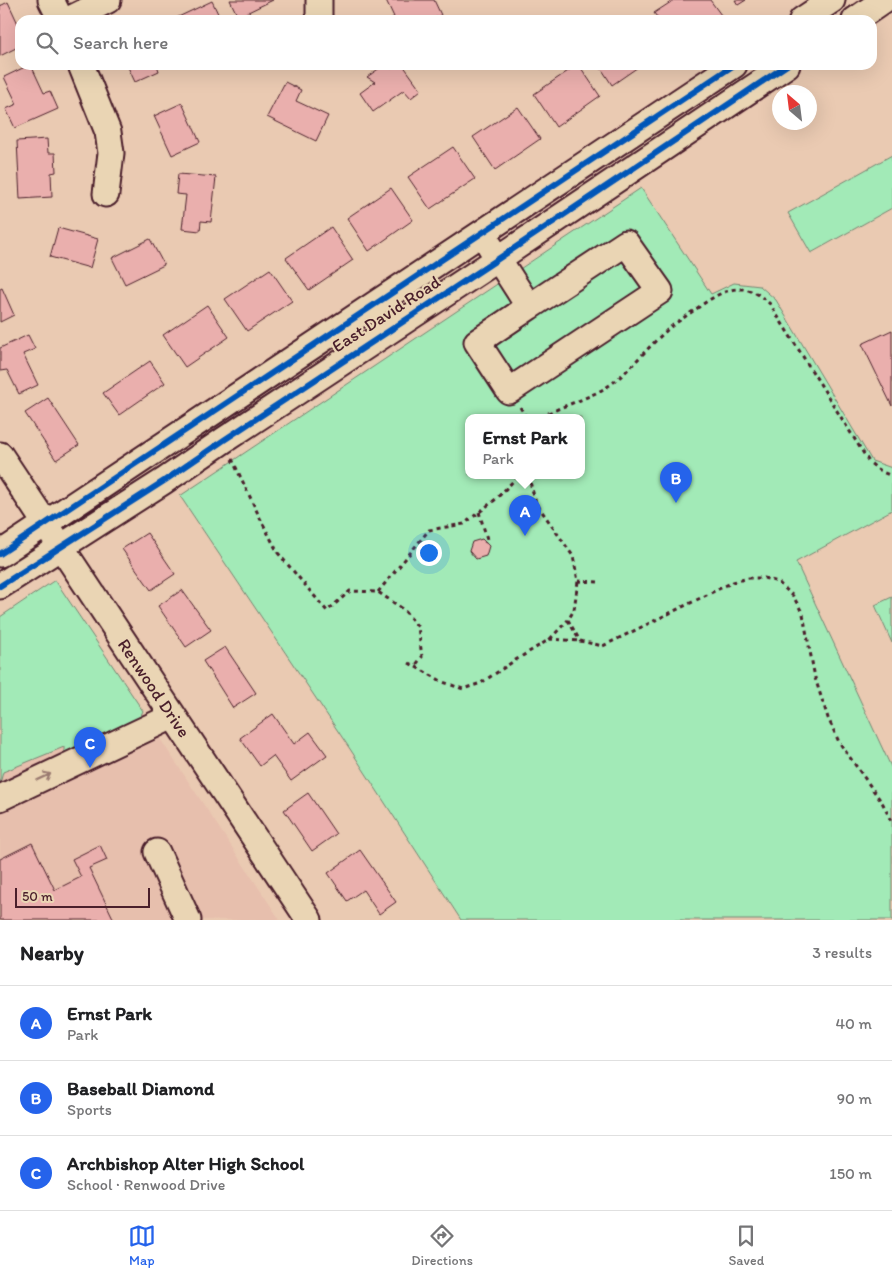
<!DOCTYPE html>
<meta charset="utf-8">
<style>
:root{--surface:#fff;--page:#f2f2f2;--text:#202124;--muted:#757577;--line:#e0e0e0;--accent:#2563eb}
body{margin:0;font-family:Itim,sans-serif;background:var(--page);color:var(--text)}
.compass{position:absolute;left:772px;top:85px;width:45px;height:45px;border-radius:50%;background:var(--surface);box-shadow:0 5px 20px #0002;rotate:332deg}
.scale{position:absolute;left:15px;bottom:12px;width:135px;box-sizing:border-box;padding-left:5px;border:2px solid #4a1f2b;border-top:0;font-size:14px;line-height:18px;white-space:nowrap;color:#4a1f2b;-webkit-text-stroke:4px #ead5b4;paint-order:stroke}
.you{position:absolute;left:428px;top:552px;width:18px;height:18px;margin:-12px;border:4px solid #fff;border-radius:50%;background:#1a73e8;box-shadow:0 0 0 8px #1a73e833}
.badge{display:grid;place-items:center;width:32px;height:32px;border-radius:50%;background:var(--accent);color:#fff;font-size:16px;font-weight:700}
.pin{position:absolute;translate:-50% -41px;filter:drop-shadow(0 1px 2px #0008)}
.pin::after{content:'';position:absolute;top:26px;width:18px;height:15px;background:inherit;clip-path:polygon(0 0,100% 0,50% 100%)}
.popup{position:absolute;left:465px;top:414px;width:120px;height:65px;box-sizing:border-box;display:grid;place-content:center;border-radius:10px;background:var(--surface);filter:drop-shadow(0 1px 4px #0005);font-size:16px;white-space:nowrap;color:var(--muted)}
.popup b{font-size:19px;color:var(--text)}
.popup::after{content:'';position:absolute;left:50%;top:100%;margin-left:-10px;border:10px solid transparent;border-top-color:var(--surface)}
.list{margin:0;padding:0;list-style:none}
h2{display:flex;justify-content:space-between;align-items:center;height:65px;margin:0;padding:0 20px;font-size:21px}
h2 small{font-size:16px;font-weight:400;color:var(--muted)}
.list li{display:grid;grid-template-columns:32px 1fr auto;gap:15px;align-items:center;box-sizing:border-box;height:75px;padding:0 20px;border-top:1px solid var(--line)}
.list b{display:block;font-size:19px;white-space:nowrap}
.list p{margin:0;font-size:16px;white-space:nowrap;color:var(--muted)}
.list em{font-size:16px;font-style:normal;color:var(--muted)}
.icon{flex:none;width:28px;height:28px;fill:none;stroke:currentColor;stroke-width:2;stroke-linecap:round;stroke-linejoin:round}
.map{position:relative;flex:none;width:892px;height:920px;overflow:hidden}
.search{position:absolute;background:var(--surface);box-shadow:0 5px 20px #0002;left:15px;right:15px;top:15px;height:55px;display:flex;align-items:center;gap:12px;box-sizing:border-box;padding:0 18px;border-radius:15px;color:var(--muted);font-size:19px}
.sheet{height:290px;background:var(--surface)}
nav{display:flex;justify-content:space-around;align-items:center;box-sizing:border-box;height:70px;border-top:1px solid var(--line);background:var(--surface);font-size:14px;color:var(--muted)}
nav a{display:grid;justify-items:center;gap:2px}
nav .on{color:var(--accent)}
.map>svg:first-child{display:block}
.built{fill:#e7bfad}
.green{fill:#a2eab7;stroke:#768471;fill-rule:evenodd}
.building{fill:#eaafad;stroke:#4a1f2b}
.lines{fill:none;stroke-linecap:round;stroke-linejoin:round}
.minor-casing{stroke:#4a1f2b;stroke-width:29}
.path{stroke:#4a1f2b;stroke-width:3;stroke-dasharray:4 4;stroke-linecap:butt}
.minor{stroke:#ead5b4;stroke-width:25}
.cycleway-casing{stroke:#ead5b4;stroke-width:9}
.cycleway{stroke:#0057b8;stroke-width:6}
.oneway{stroke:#9a7a70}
.labels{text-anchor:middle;stroke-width:4.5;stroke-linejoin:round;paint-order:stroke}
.street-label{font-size:18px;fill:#4a1f2b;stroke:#ead5b4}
</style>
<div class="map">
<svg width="892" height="920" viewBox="0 0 892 920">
<rect width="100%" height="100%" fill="#eacab2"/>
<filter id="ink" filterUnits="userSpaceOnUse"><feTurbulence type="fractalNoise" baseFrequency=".02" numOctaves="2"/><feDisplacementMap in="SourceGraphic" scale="10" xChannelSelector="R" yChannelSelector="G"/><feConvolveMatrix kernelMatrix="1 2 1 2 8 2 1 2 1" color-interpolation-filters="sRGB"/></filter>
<g filter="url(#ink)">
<!-- built -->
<path class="built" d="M55 580 280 920H0V617Z"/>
<!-- green -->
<path class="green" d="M892 155V208L811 253 788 213Z
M641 188 711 294 734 283 760 286 776 300 872 461 892 468V510L796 562 892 769V920H461L350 749 180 496ZM469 417H581V475H469Z
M55 580 143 711 137 723 64 760V747L3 772 0 784V617Z
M892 597V643L875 605Z"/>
<!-- building -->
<path class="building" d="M230 0H273L238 17Z
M386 0H434L441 15 431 20H388L394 17Z
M674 0H710L721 15 714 20H659L654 13Z
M735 0H746L738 5Z
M212 1 221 20H172Z
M8 2 20 28V46L0 56V6Z
M29 65H31L44 93 50 91 58 109 15 128 6 109 17 104 4 77Z
M127 65H157L159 71 135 82Z
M384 65H388L391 69 397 65H403L421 90 411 98 404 90 373 112 360 93 375 82 367 77Z
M577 65H579L600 96 556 127 534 94Z
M599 65H641L612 85Z
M285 82 301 90 296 101 328 116 316 141 267 117Z
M182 103 200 142 172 155 154 116Z
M518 107 540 139 495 170 473 137Z
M47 139 48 153H55L56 172 51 173 52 197 20 199 17 141Z
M453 147 475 179 430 209 408 177Z
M178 174 216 177 211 222 201 221 200 231 182 229 186 195 176 194Z
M391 188 413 220 369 251 347 218Z
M331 227 353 260 309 290 286 258Z
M58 228 98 239 90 268 50 257Z
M150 239 164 265 125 284 112 258Z
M270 269 292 301 247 331 225 299Z
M2 288 14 315 0 322V289Z
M207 305 229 337 185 367 163 335Z
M892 330V406L862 344Z
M28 335 35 349 23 354 38 385 19 394 7 370 0 371V348Z
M150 361 165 383 119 415 103 393Z
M48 398 79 445 56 460 25 413Z
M147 533 175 574 151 590 122 549Z
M482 539 489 546 486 556 476 559 469 551 472 542Z
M182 590 211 630 186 647 158 606Z
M225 647 256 693 233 708 203 661Z
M273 714 294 744 310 732 327 755 291 781 273 756 260 766 240 738Z
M308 793 336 834 312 851 284 810Z
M32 843 55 890 81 877 72 859 100 845 107 860 89 868 114 920H0V859Z
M360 850 396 902 379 914 363 890 347 901 328 873Z"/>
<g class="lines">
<defs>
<path id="minor" d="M51 0 61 20
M319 0V20
M68 20 108 0
M802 20 832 0
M855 20 884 0
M81 65 108 132 111 153 106 194
M490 246 529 307 626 243 660 291 509 391 477 342 529 307
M0 455 309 920
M0 554 734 65
M0 586 164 481 224 440 498 259 787 65
M0 798 173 716
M157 852 188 920"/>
</defs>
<!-- minor casing -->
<use href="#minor" class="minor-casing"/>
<!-- path -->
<path class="path" d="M520 407 526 417
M541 417C563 405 589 399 610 385 630 370 646 349 665 332 671 326 679 321 686 316 704 304 728 282 751 291 758 293 764 299 770 304L869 462 880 471 892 476
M232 459 260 518 278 553 327 611 350 591 378 592 403 609 418 627 422 657 415 666
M528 475 536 503 573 556 578 581 574 610 568 620 580 641 603 646 733 582 749 578H764L778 582 793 596 803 614 815 678 828 718 839 742 883 804 892 823
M479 512 487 539 485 543
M578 581 598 582
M378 592 429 530 464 524 496 499 519 475
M550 639 568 620
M409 663 443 682 463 689 481 683 514 661 550 639 580 641"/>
<!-- minor -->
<use href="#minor" class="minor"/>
<defs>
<path id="cycleway" d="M0 554 734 65
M0 586 164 481 224 440 498 259 787 65"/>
</defs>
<!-- cycleway casing -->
<use href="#cycleway" class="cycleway-casing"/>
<!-- cycleway -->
<use href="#cycleway" class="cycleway"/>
</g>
<!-- one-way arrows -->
<defs><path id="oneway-shaft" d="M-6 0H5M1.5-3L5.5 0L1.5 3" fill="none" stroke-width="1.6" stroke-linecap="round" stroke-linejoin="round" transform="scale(1.25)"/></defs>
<use class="oneway" href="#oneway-shaft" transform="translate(44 777) rotate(-25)"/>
</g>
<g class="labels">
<!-- street labels -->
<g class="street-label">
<text transform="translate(386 314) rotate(-33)" y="6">East David Road</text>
<text transform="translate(154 688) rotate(56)" y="6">Renwood Drive</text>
</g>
</g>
</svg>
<svg class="compass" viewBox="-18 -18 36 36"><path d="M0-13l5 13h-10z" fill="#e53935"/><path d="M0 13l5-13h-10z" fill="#757577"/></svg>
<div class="scale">50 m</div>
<div class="you"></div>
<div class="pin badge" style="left:525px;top:536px">A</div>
<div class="popup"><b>Ernst Park</b>Park</div>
<div class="pin badge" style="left:676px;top:503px">B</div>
<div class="pin badge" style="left:90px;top:768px">C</div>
<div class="search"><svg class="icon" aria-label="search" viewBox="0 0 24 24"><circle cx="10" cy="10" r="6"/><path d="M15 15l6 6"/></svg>Search here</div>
</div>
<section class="sheet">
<h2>Nearby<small>3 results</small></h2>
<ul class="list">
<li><span class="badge">A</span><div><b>Ernst Park</b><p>Park</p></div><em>40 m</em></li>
<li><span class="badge">B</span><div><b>Baseball Diamond</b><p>Sports</p></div><em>90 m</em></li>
<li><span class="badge">C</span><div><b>Archbishop Alter High School</b><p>School · Renwood Drive</p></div><em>150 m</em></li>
</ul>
</section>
<nav>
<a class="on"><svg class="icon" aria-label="map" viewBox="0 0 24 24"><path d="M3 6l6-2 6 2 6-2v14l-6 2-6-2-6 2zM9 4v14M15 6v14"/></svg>Map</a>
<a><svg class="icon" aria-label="directions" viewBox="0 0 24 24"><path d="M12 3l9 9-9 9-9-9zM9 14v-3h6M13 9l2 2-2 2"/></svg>Directions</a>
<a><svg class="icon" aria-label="saved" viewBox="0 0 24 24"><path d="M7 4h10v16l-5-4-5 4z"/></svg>Saved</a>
</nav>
